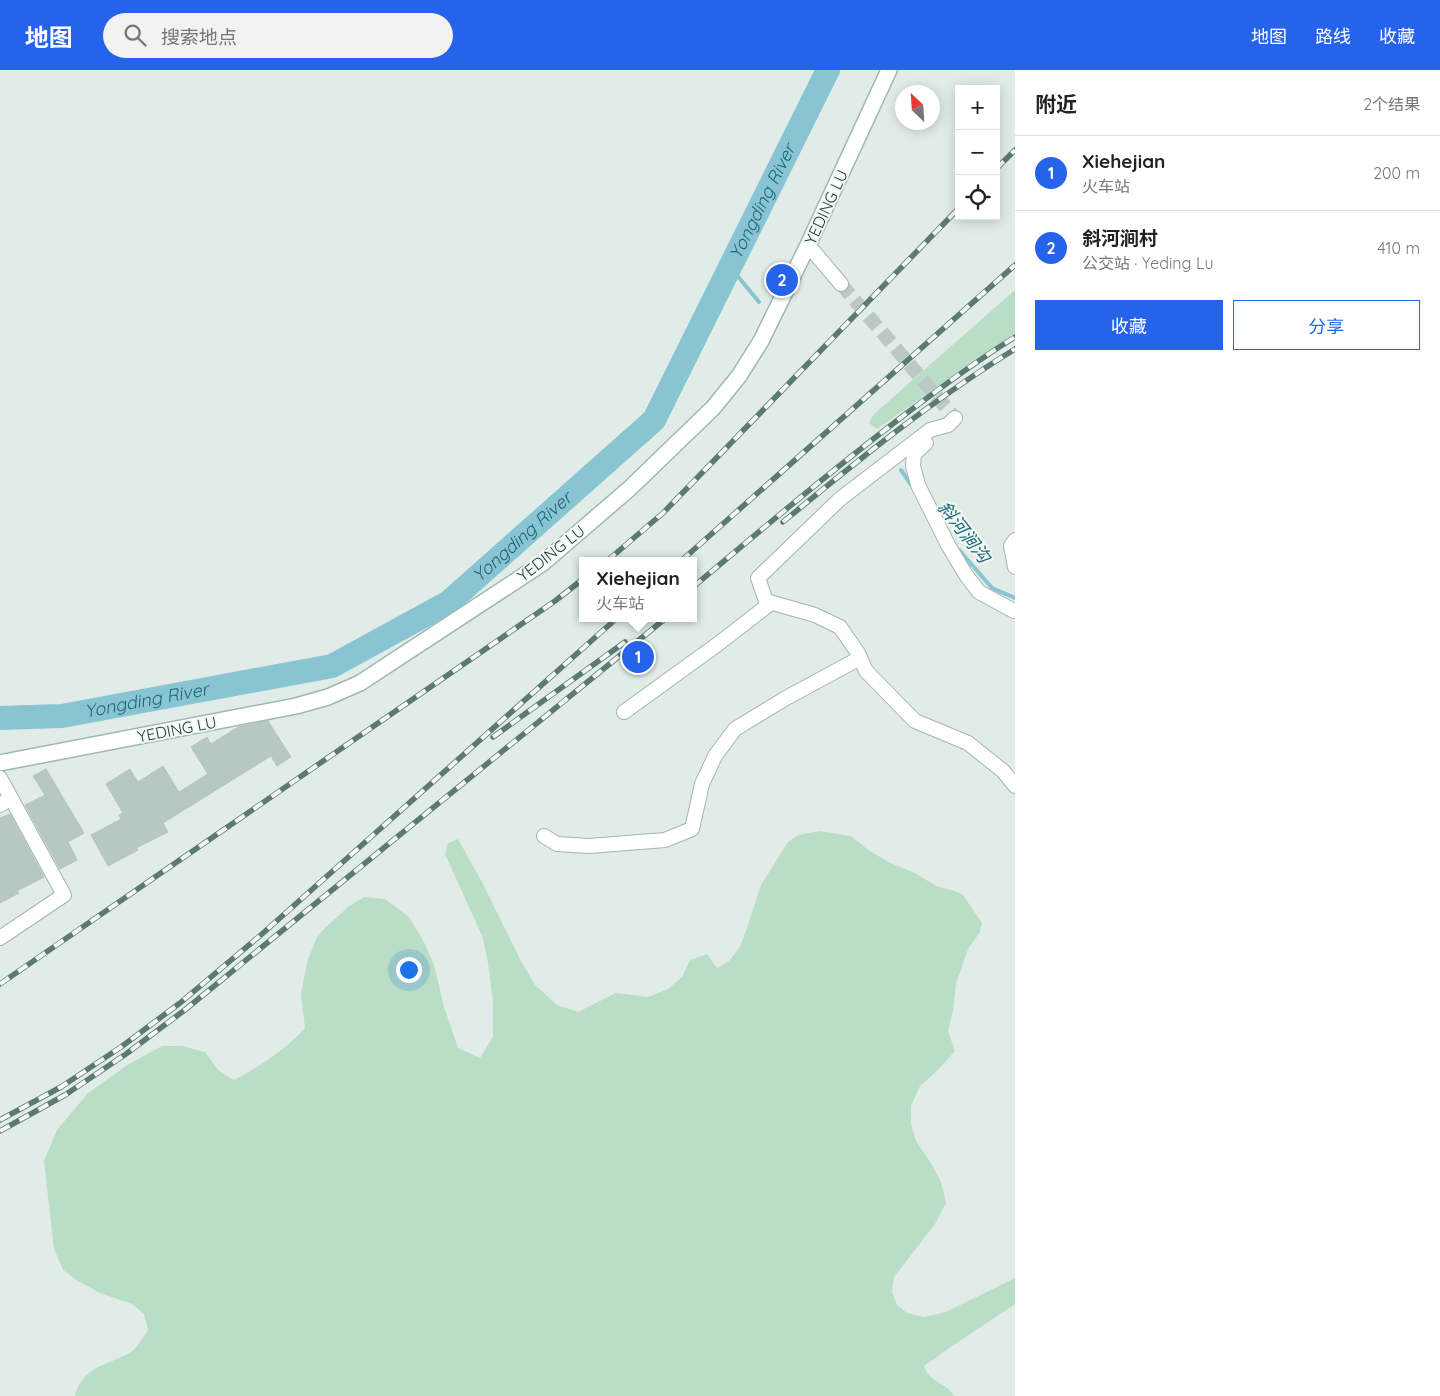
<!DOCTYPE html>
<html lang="zh">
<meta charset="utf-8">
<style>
:root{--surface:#fff;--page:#f2f2f2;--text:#222;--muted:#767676;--line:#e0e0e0;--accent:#2563eb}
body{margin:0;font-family:Quicksand,"Noto Sans SC",sans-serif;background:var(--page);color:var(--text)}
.controls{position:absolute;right:15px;top:15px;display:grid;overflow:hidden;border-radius:0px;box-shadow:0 2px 12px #0003}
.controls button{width:45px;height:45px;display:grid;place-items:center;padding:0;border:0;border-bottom:1px solid var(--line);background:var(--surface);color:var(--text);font:25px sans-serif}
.compass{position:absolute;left:895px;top:15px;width:45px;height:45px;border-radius:50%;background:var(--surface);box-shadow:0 2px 12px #0003;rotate:335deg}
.you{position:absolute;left:408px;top:899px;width:18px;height:18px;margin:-12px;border:4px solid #fff;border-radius:50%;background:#1a73e8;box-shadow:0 0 0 8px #1a73e833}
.badge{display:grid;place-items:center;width:32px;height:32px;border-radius:50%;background:var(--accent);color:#fff;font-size:16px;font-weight:700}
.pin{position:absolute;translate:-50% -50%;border:2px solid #fff;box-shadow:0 1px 5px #0006}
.popup{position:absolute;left:579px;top:487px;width:118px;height:65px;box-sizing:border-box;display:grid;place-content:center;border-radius:0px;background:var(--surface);filter:drop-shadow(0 1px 4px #0005);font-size:16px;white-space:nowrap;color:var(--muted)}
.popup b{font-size:19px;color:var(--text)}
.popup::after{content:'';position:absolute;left:50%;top:100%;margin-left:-10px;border:10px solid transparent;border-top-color:var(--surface)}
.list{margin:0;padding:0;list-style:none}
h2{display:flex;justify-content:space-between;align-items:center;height:65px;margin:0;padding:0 20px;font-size:21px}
h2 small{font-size:16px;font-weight:400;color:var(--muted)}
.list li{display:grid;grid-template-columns:32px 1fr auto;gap:15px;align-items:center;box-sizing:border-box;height:75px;padding:0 20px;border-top:1px solid var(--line)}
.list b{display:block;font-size:19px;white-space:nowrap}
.list p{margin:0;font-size:16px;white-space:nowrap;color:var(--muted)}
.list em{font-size:16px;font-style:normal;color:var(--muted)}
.actions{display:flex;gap:10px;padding:15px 20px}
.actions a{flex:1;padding:11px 0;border:1px solid var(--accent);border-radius:0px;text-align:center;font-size:18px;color:var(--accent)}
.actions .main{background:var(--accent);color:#fff}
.icon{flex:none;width:28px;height:28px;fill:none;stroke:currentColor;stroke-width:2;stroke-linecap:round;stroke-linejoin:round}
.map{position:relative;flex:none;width:1015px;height:1326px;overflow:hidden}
header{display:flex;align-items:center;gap:30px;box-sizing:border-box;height:70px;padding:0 25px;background:var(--accent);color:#fff}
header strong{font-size:24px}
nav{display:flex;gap:28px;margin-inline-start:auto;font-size:18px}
.search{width:350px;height:45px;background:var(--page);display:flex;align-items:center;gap:12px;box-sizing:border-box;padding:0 18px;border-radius:28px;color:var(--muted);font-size:19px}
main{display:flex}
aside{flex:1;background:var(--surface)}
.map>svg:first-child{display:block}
.green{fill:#baddc5}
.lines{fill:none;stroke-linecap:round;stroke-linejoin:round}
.stream{stroke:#88c4d2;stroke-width:4}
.river{stroke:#88c4d2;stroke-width:24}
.building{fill:#b7c7c1;stroke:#b4c6bf}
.minor-tunnel{stroke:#bbc9c5;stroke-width:14;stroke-dasharray:14 7;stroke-linecap:butt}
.minor-casing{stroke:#a4b4af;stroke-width:16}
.secondary-casing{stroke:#9fb8b0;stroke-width:18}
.minor{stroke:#fff;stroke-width:14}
.secondary{stroke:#fff;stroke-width:15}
.rail-casing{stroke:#5c7972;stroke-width:5.5}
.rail{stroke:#f2f8f5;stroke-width:4;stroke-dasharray:11;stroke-linecap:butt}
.labels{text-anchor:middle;stroke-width:4;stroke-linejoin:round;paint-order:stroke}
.street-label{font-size:16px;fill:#213d37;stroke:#f2f8f5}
.water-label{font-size:18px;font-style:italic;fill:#1b677a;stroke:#f2f8f5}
</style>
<header>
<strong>地图</strong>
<div class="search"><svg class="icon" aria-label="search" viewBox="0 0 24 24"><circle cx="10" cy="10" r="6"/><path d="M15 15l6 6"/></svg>搜索地点</div>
<nav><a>地图</a><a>路线</a><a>收藏</a></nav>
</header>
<main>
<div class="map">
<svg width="1015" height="1326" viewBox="0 0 1015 1326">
<rect width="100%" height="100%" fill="#e1ece8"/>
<!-- green -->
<path class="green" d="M1015 220V263L877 359 869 353 874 344Z
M820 761 851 766 867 779 888 792 915 803 936 816 955 821 963 825 982 853 980 862 968 879 956 914 953 941 948 961 955 981 937 1001 920 1016 911 1036V1054L916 1071 932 1095 941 1112 946 1133 935 1154 894 1207 892 1222 897 1235 907 1243 924 1247 946 1242 1015 1208V1234L949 1278 924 1296C931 1315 946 1311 954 1326H75C83 1295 107 1296 131 1282 138 1277 143 1267 148 1260L144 1244 132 1234 100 1223 78 1211 63 1200 54 1179 44 1091 57 1060 88 1023 129 994 162 976H182L205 982 219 1001 234 1010C260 996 284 981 305 958L301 924 307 892 316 869 323 860 348 837 364 827 385 829 409 847 424 872 434 895 444 937 458 978 480 988 493 967V933L488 893 483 868 445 784 448 773 458 769 482 812 520 889 535 915 557 935 578 942 616 923 648 927 668 919 682 907 690 890 707 884 717 898 729 891 740 877 748 855 761 815 788 772 798 765Z"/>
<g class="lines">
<!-- stream -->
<path class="stream" d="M730 197 759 232
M901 400 912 416
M959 480 992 518 1015 528"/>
<!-- river -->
<path class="river" id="s1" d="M0 648 62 646 332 596 449 532 654 350 828 0"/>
</g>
<!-- building -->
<path class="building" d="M268 651 291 687 277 696 271 686 163 753 168 762 136 778 138 780 108 796 91 765 121 749 119 745 123 743 106 714 130 699 138 712 163 696 179 722 208 704 191 677 207 667 211 674 238 657Z
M46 699 84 763 68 772 77 790 60 799 25 735 45 725 33 706Z
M10 744 44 807 17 821 19 823 0 833V748Z"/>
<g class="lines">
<!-- minor-tunnel -->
<path class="minor-tunnel" d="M841 214 955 348"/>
<defs>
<path id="minor" d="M808 175 841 214
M955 348 948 355 930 360 840 429 758 508 766 531 815 545 840 557 858 583 866 601 915 651 968 673 1003 701 1015 716
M926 373 914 384 913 396 918 415 948 475 966 505 979 522 1014 541
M1015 470 1011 476 1015 497
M624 642 718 574 771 533
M0 708 11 728 0 735
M544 766 557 774 589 776 665 770 692 759 702 714 715 686 735 659 786 628 860 588
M0 868 64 825 11 728"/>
<path id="secondary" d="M0 693 296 636 328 627 360 613 543 493 629 419 713 338 739 306 761 271 808 175 889 0"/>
</defs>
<!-- minor casing -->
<use href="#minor" class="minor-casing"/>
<!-- secondary casing -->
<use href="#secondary" class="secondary-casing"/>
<!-- minor -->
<use href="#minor" class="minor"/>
<!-- secondary -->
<use href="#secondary" class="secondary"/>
<defs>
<path id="rail" d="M996 99 1015 80
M783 452C857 391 932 330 1015 279
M607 491 663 443 959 138
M681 491 1015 195
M693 517C762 459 831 401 903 346 940 318 976 291 1015 267
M493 667 625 572
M0 914 555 531 583 509
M0 1050 61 1017 121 977 180 933 262 864 617 548
M0 1061 65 1025 126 984 186 939 666 548"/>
</defs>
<!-- rail casing -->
<use href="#rail" class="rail-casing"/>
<!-- rail -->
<use href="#rail" class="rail"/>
</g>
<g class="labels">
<!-- street labels -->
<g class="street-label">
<text transform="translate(826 137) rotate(-65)" y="6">YEDING LU</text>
<text transform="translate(551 483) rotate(-38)" y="6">YEDING LU</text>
<text transform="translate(177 659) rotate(-11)" y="6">YEDING LU</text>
</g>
<!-- water labels -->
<g class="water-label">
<text dy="6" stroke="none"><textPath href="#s1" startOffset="988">Yongding River</textPath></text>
<text transform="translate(964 462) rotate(52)" y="6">斜河涧沟</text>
<text dy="6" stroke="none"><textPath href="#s1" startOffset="568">Yongding River</textPath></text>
<text dy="6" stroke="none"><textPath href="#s1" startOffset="148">Yongding River</textPath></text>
</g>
</g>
</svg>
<div class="controls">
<button>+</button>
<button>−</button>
<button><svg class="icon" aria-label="locate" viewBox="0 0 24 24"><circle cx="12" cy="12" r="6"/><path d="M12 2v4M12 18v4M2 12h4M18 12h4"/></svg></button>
</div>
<svg class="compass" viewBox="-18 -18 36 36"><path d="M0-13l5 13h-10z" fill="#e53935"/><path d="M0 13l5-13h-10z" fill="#767676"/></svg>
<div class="you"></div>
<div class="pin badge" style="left:638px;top:587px">1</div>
<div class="popup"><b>Xiehejian</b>火车站</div>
<div class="pin badge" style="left:782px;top:210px">2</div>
</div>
<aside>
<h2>附近<small>2个结果</small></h2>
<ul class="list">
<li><span class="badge">1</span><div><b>Xiehejian</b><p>火车站</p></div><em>200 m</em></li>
<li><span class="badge">2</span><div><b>斜河涧村</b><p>公交站 · Yeding Lu</p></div><em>410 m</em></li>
</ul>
<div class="actions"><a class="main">收藏</a><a>分享</a></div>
</aside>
</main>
